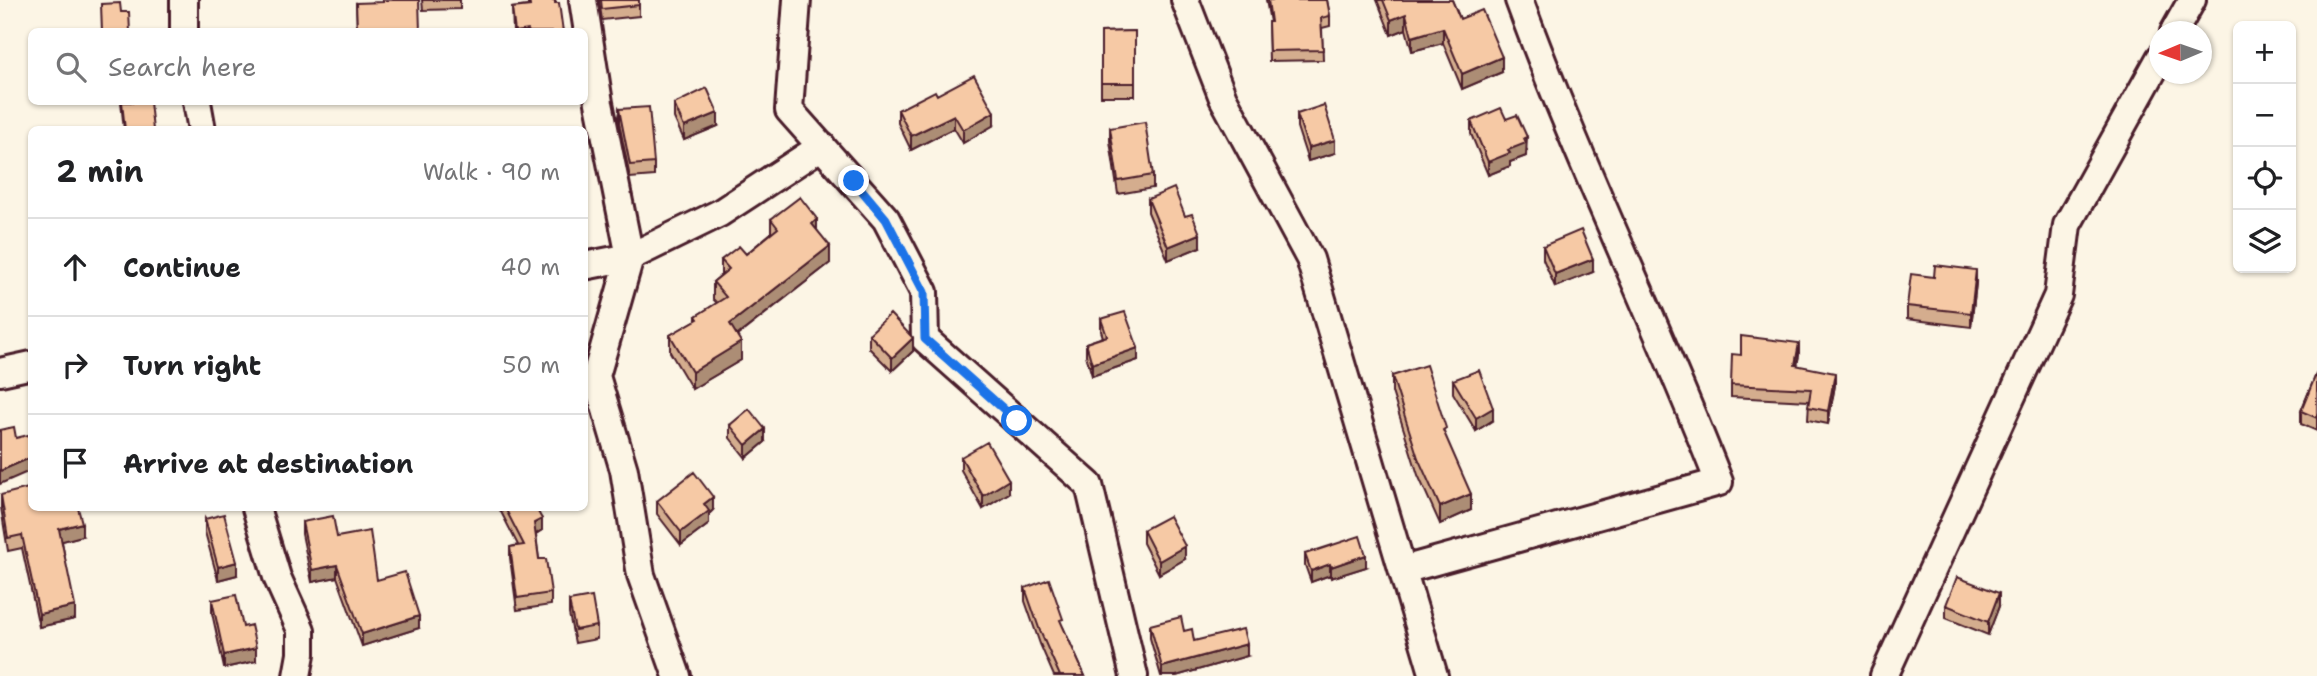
<!DOCTYPE html>
<meta charset="utf-8">
<style>
:root{--surface:#fff;--page:#f2f2f2;--text:#202124;--muted:#757577;--line:#e0e0e0}
body{margin:0;font-family:"Shantell Sans",sans-serif;background:var(--page);color:var(--text)}
.controls{position:absolute;right:21px;top:21px;display:grid;overflow:hidden;border-radius:10px;box-shadow:0 2px 5px #0004}
.controls button{width:63px;height:63px;display:grid;place-items:center;padding:0;border:0;border-bottom:2px solid var(--line);background:var(--surface);color:var(--text);font:35px sans-serif}
.compass{position:absolute;left:2149px;top:21px;width:63px;height:63px;border-radius:50%;background:var(--surface);box-shadow:0 2px 5px #0004;rotate:268deg}
.stop{position:absolute;width:21px;height:21px;margin:-16px;border:5px solid #1a73e8;border-radius:50%;background:#fff}
.stop.end{background:#1a73e8;border-color:#fff;box-shadow:0 2px 7px #0008}
.list{margin:0;padding:0;list-style:none}
h2{display:flex;justify-content:space-between;align-items:center;height:91px;margin:0;padding:0 28px;font-size:30px}
h2 small{font-size:23px;font-weight:400;color:var(--muted)}
.list li{display:grid;grid-template-columns:46px 1fr auto;gap:21px;align-items:center;box-sizing:border-box;height:98px;padding:0 28px;border-top:2px solid var(--line)}
.list b{display:block;font-size:26px;white-space:nowrap}
.list em{font-size:23px;font-style:normal;color:var(--muted)}
.icon{flex:none;width:38px;height:38px;fill:none;stroke:currentColor;stroke-width:2;stroke-linecap:round;stroke-linejoin:round}
.map{position:relative;flex:none;width:2317px;height:676px;overflow:hidden}
.search{position:absolute;background:var(--surface);box-shadow:0 2px 5px #0004;left:28px;top:28px;width:560px;height:77px;display:flex;align-items:center;gap:18px;box-sizing:border-box;padding:0 24px;border-radius:10px;color:var(--muted);font-size:26px}
.panel{position:absolute;background:var(--surface);box-shadow:0 2px 5px #0004;left:28px;top:126px;width:560px;height:385px;border-radius:10px}
.map>svg:first-child{display:block}
.lines{fill:none;stroke-linecap:round;stroke-linejoin:round}
.minor-casing{stroke:#4a1f2b;stroke-width:32}
.minor{stroke:#fcf5e5;stroke-width:26}
.wall{fill:#d4ad8e;stroke:#4a1f2b;stroke-width:2}
.shaded-wall{fill:#ac8d74;stroke:#4a1f2b;stroke-width:2}
.building{fill:#f6c9a5;stroke:#4a1f2b;stroke-width:2}
.route{stroke:#1a73e8;stroke-width:9}
</style>
<div class="map">
<svg width="2317" height="676" viewBox="0 0 2317 676">
<rect width="100%" height="100%" fill="#fcf5e5"/>
<filter id="ink" filterUnits="userSpaceOnUse"><feTurbulence type="fractalNoise" baseFrequency=".0143" numOctaves="2"/><feDisplacementMap in="SourceGraphic" scale="14" xChannelSelector="R" yChannelSelector="G"/><feConvolveMatrix kernelMatrix="1 2 1 2 8 2 1 2 1" color-interpolation-filters="sRGB"/></filter>
<g filter="url(#ink)">
<g class="lines">
<defs>
<path id="minor" d="M184 0V32
M583 0 599 103 630 257 596 376 624 470 641 575 677 676
M797 0 789 110 886 219 924 292 925 339 1089 485 1134 676
M1185 0 1223 98 1310 259 1434 676
M2174 32 2192 0
M197 102 202 130
M584 266 630 257 720 213 822 146
M0 372 32 365
M256 508 277 577 301 630V654L297 676
M1403 570 1719 482C1656 320 1579 164 1519 0
M1884 676 2058 295 2067 225 2160 58"/>
</defs>
<!-- minor casing -->
<use href="#minor" class="minor-casing"/>
<!-- minor -->
<use href="#minor" class="minor"/>
</g>
<!-- wall -->
<path class="wall" d="M422 0H460V9L423 10Z
M528 0H555L563 32H513L512 8 528 6Z
M599 0H639V16L602 20Z
M1266 0H1327L1330 16V26L1322 28 1323 60 1269 61 1268 22H1270Z
M1377 0H1452L1460 19 1502 72 1462 89 1443 43 1412 51 1406 29 1391 35Z
M356 3 420 32H357Z
M1135 31V96H1101V32Z
M937 95 994 125 963 143 954 128 911 150 898 123V110Z
M121 102 153 130H124Z
M674 104 718 126 684 140 674 118Z
M619 109 654 163V176L630 178 619 123Z
M1297 114 1335 153 1308 161 1297 127Z
M1506 119 1527 150H1526V156L1510 162V166L1488 175 1471 134V121Z
M1110 128 1153 175V188L1118 194 1110 141Z
M584 155 587 186V205H584Z
M1148 199 1200 247 1168 260 1148 212Z
M771 219 817 230 830 263 737 336 741 360 692 389 670 352V335L696 320V316L717 303 713 299V282L721 275V260L746 254 771 233Z
M1543 246 1593 272 1555 287 1543 259Z
M1976 283 1971 327 1907 319V306Z
M1101 319 1138 360 1092 376 1086 355V343L1103 337 1101 331Z
M869 334 913 351 892 371 869 348Z
M1741 355H1799L1797 365 1835 385 1828 424 1808 420 1809 401 1731 397V385Z
M2317 372V431L2301 424V411Z
M1392 376 1471 510 1440 524 1418 475 1392 392Z
M1453 380 1493 420 1476 431 1453 393Z
M730 425 765 442 746 458 730 438Z
M961 457 1009 493 983 509 961 470Z
M1 495 82 536 62 541 75 619 39 627 22 548 8 551 1 508Z
M657 501 713 510 709 514V524L681 545 657 514Z
M499 508H536L542 530 536 534 539 559 551 593V605L517 610 510 558V547L518 545Z
M205 519 237 575 218 580 205 532Z
M302 522 337 537 419 628 362 646 337 577 312 582 302 534Z
M1143 530 1185 559 1159 574 1143 543Z
M1305 554 1366 567 1331 578 1330 575 1311 582 1305 565Z
M1025 588 1063 627 1085 676H1054L1040 644 1025 601Z
M212 600 243 627 256 661 224 668 212 613Z
M569 601 597 626V639L575 643 569 614Z
M1946 605 1999 606 1988 635 1946 618Z
M1150 625 1184 631 1194 641 1247 656 1176 676H1161L1150 638Z"/>
<!-- shaded-wall -->
<path class="shaded-wall" d="M1406 14V29L1391 35V20Z
M1443 28V43L1412 51V37Z
M1502 57V72L1462 89V74Z
M994 112V125L963 143V130Z
M718 113V126L684 140V127Z
M954 115V128L911 150V136Z
M1527 137 1526 156 1510 162V166L1488 175V162Z
M1335 140V153L1308 161V148Z
M817 219V237L812 224Z
M1200 234V247L1168 260V247Z
M830 246V263L730 341V324Z
M1593 259V272L1555 287V274Z
M1976 270V283L1971 327V313Z
M913 338V351L892 371V358Z
M741 342V360L692 389V372Z
M1799 343V355L1795 377V365Z
M1138 348V360L1092 376V364Z
M1835 373V385L1828 424V411Z
M1493 408V420L1476 431V418Z
M765 429V442L746 458V445Z
M32 457V470L0 484V471Z
M1009 480V493L983 509V496Z
M1471 494V510L1440 524V507Z
M713 497V510L709 514V524L681 545V532L704 504Z
M542 519V530L534 535V523Z
M82 523V536L59 542V529Z
M1185 546V559L1159 574V561Z
M1366 555V567L1331 578V567Z
M237 562V575L218 580V567Z
M1330 564V575L1311 582V571Z
M337 565V577L312 582V570Z
M1999 593V606L1988 635V622Z
M75 606V619L39 627V614Z
M419 616V628L362 646V634Z
M1247 644V656L1176 676H1162V667Z
M256 648V661L224 668V655Z"/>
<!-- building -->
<path class="building" d="M383 0H419L420 32H384V27H357L356 3 383 2Z
M529 0H555V3H559L563 32H529L528 30 515 32 512 8 530 6Z
M601 0H639V5L602 9Z
M1268 0H1327L1330 16 1321 18 1323 50 1269 51 1268 22H1271Z
M1383 0H1452L1460 19 1482 10 1502 57 1462 74 1443 28 1412 37 1406 14 1391 20Z
M120 3 121 12H129L130 32H102L101 4Z
M1135 31V83H1101V32Z
M974 75 994 112 963 130 954 115 911 136 898 110 935 91 937 95Z
M707 88 718 113 684 127 674 104Z
M122 102H150L153 130H125Z
M1324 105 1335 140 1308 148 1297 114Z
M649 107 654 163 630 165 619 109Z
M1501 108 1506 119 1517 115 1527 137 1524 138 1526 143 1508 150 1510 153 1488 162 1471 121Z
M1145 122 1153 175 1118 181 1110 128Z
M585 154 587 186 584 187V155Z
M1174 188 1185 216 1192 214 1200 234 1168 247 1148 199Z
M800 197 817 219 812 224 830 246 730 324 741 342 692 372 670 335 698 319 696 316 726 297 713 282 729 269 721 260 739 246 746 254 778 228 771 219Z
M1581 230 1593 259 1555 274 1543 246Z
M1935 265 1976 270 1971 313 1907 306 1911 274 1934 277Z
M1125 312 1138 348 1092 364 1086 343 1107 336 1101 319Z
M890 314 913 338 892 358 869 334Z
M1741 336 1799 343 1795 365 1835 373 1828 411 1808 407 1811 389 1731 385 1732 354 1741 355Z
M1426 365 1446 428 1443 430 1471 494 1440 507 1418 458 1392 376Z
M1479 370 1493 408 1476 418 1453 380Z
M2317 372V418L2301 411Z
M749 409 765 429 746 445 730 425Z
M14 427 16 438 32 434V457L0 471V430Z
M987 442 1009 480 983 496 961 457Z
M694 472 713 497 704 504 709 511 681 532 657 501Z
M32 487V508H78L82 523 59 529 75 606 39 614 22 535 8 538 1 495Z
M505 508H536L542 519 534 523 539 559H546L551 593 517 598 510 547 524 545Z
M224 514 237 562 218 567 205 519Z
M333 516 337 537 370 531 377 580 405 572 419 616 362 634 337 565 312 570 302 522Z
M1169 516 1185 546 1159 561 1143 530Z
M1360 536 1366 555 1331 567 1330 564 1311 571 1305 554Z
M1957 577 1999 593 1988 622 1946 605Z
M1049 579 1063 619 1060 620 1085 676H1060L1040 631 1025 588Z
M236 595 243 627 251 625 256 648 224 655 212 600Z
M592 597 597 626 575 630 569 601Z
M1181 617 1184 631 1192 629 1194 641 1243 629 1247 644 1162 667 1150 625Z"/>
</g>
<g class="lines" filter="url(#ink)">
<!-- route -->
<path class="route" d="M854 181 886 219 924 292 925 339 1017 421"/>
</g>
</svg>
<div class="controls">
<button>+</button>
<button>−</button>
<button><svg class="icon" aria-label="locate" viewBox="0 0 24 24"><circle cx="12" cy="12" r="6"/><path d="M12 2v4M12 18v4M2 12h4M18 12h4"/></svg></button>
<button><svg class="icon" aria-label="layers" viewBox="0 0 24 24"><path d="M12 4l9 5-9 5-9-5zM3 14l9 5 9-5"/></svg></button>
</div>
<svg class="compass" viewBox="-18 -18 36 36"><path d="M0-13l5 13h-10z" fill="#e53935"/><path d="M0 13l5-13h-10z" fill="#757577"/></svg>
<div class="stop" style="left:1017px;top:421px"></div>
<div class="stop end" style="left:854px;top:181px"></div>
<div class="search"><svg class="icon" aria-label="search" viewBox="0 0 24 24"><circle cx="10" cy="10" r="6"/><path d="M15 15l6 6"/></svg>Search here</div>
<section class="panel">
<h2>2 min<small>Walk · 90 m</small></h2>
<ul class="list">
<li><svg class="icon" aria-label="ahead" viewBox="0 0 24 24"><path d="M12 20V5M6 11l6-6 6 6"/></svg><div><b>Continue</b></div><em>40 m</em></li>
<li><svg class="icon" aria-label="right" viewBox="0 0 24 24"><path d="M7 20v-9h11M14 6l5 5-5 5"/></svg><div><b>Turn right</b></div><em>50 m</em></li>
<li><svg class="icon" aria-label="arrive" viewBox="0 0 24 24"><path d="M6 21V4h12l-3 4 3 4H6"/></svg><div><b>Arrive at destination</b></div></li>
</ul>
</section>
</div>
